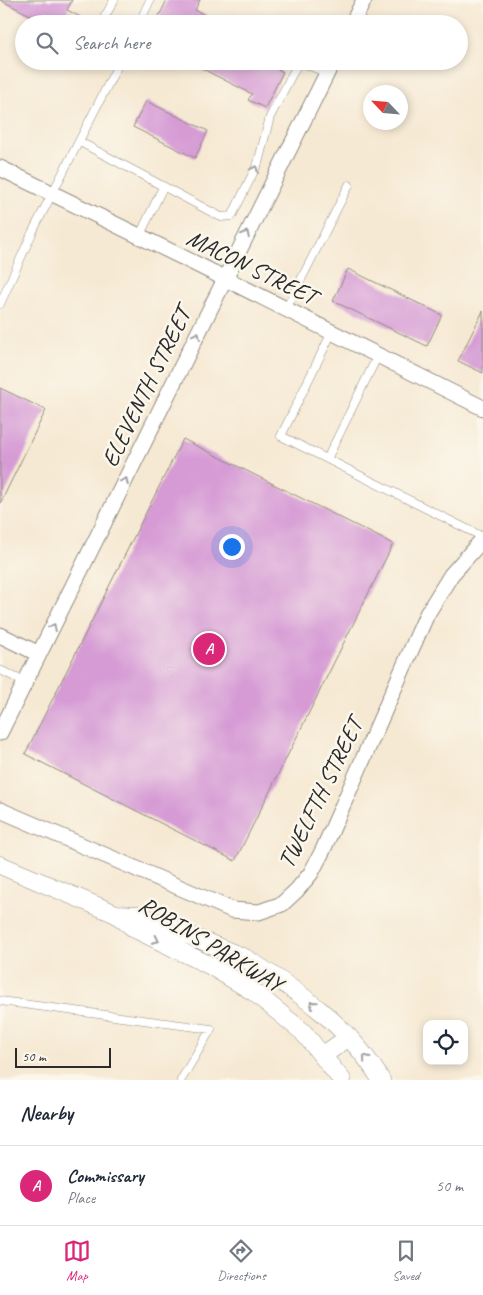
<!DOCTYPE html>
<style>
:root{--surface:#fff;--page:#f6f6f7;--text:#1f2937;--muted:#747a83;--line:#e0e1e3;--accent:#db2777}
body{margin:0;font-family:Caveat,sans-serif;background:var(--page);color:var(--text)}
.controls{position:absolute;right:15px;bottom:15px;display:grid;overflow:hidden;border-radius:10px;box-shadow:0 2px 8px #0003}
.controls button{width:45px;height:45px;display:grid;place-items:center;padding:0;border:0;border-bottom:1px solid var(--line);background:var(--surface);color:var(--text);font:25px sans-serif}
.compass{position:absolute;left:363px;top:85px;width:45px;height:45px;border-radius:50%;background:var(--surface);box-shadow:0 2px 8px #0003;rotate:296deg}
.scale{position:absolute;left:15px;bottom:12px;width:96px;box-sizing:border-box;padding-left:5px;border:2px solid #2b2b2b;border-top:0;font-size:14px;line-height:18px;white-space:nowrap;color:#2b2b2b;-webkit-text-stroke:4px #fbf7ec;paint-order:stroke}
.you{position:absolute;left:231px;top:546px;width:18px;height:18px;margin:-12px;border:4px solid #fff;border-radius:50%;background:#1a73e8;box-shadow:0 0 0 8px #1a73e833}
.badge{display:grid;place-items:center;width:32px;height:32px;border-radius:50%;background:var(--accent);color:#fff;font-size:16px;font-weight:700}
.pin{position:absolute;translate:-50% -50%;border:2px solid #fff;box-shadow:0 1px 5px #0006}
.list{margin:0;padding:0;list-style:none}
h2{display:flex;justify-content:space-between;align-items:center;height:65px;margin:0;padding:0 20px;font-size:21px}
h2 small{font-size:16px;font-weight:400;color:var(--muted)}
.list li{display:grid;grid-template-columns:32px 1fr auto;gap:15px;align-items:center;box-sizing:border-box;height:80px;padding:0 20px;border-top:1px solid var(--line)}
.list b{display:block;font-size:19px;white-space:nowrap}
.list p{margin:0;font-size:16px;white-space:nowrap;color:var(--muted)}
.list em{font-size:16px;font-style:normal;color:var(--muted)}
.icon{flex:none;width:28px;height:28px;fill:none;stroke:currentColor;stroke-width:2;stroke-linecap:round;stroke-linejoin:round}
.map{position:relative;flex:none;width:483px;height:1080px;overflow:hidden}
.search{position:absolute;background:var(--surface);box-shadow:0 2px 8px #0003;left:15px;right:15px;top:15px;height:55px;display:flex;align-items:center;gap:12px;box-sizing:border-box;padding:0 18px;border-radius:28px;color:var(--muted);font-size:19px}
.sheet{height:145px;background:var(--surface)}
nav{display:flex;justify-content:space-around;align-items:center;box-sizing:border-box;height:70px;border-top:1px solid var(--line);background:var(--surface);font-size:14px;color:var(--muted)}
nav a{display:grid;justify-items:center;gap:2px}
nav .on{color:var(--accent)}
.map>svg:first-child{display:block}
.building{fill:#d69bd5}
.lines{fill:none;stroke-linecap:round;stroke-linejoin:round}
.service-casing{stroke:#908a7f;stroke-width:9}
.minor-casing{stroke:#908a7f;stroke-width:17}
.tertiary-casing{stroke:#908a7f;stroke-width:19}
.service{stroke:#fff;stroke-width:8}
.minor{stroke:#fff;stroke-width:15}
.tertiary{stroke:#fff;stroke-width:18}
.oneway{stroke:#a0a0a0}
.labels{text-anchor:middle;stroke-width:5;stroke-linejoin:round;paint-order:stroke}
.street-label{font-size:24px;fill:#2b2b2b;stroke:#fbf7ec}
</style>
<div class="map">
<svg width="483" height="1080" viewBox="0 0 483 1080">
<rect width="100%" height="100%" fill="#fbf7ec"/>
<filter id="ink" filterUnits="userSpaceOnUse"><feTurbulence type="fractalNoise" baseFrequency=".02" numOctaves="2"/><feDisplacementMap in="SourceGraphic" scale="10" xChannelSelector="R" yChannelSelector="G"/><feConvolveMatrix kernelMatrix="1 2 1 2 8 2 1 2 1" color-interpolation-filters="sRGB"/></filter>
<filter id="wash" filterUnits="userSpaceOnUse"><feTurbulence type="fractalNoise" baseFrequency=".0096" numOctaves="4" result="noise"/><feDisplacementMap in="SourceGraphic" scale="20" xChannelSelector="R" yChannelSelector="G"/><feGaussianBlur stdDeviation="1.12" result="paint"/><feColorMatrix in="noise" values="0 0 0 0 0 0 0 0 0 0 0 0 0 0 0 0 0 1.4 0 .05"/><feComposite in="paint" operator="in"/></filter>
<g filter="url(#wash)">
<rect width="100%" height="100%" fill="#f6e9d3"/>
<g id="blocks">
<!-- building -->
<path class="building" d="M0 0H72L67 10 94 24H48Z
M167 0H200L195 10 223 24H155Z
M187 61H271L269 65 283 72 265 108 248 100 252 94Z
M146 101 208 131 195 158 133 127Z
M348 269 442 315 427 346 333 301Z
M483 311V373L458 361Z
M0 388 46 410 0 504Z
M183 439 393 544 235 861 25 754Z"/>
</g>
</g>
<g filter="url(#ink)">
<use href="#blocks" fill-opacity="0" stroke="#908a7f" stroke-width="1"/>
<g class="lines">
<defs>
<path id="service" d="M101 24 114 0
M139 24 150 0
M80 63 81 61
M80 142 221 217 232 216 258 163 270 117 297 65 303 63 327 73
M139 237 163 187
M0 304 33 231 120 61
M286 309 349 185
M332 332 281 436 483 537
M327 459 378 355
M0 670 25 682
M0 1001 211 1029 181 1080"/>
<path id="minor" d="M352 24 364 0
M0 168 182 257 483 408
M0 635 39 654
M0 733 333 61
M0 810 232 910 259 912 282 904 297 890 311 873 323 850 427 614 451 575 483 539"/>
<path id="tertiary" d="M0 865 116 914 135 929 211 966 254 992 303 1032 342 1080
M116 914 139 915 245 958C297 990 350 1027 381 1080
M322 1056 349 1037"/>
</defs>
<!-- service casing -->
<use href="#service" class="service-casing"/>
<!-- minor casing -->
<use href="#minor" class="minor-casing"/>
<!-- tertiary casing -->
<use href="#tertiary" class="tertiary-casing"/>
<!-- service -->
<use href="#service" class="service"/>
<!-- minor -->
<use href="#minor" class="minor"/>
<!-- tertiary -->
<use href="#tertiary" class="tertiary"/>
</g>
<!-- one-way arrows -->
<defs><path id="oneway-chevron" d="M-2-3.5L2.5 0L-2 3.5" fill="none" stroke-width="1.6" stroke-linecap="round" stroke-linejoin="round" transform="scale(1.25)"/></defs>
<g class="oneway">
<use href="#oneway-chevron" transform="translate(255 169) rotate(-65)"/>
<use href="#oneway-chevron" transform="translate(246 234) rotate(-64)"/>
<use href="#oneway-chevron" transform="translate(197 335) rotate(-64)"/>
<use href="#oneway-chevron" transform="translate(125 481) rotate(-64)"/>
<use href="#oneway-chevron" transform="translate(53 627) rotate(-64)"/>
<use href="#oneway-chevron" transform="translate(156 940) rotate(26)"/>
<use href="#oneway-chevron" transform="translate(313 1004) rotate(-140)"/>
<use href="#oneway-chevron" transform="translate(366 1058) rotate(-129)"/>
</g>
</g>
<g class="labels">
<!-- street labels -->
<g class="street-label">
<text transform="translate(252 267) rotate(26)" y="8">MACON STREET</text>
<text transform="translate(146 387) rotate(-64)" y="8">ELEVENTH STREET</text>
<text transform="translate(320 793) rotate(-64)" y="8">TWELFTH STREET</text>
<text transform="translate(211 944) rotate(31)" y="8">ROBINS PARKWAY</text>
</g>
</g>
</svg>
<div class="controls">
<button><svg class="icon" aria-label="locate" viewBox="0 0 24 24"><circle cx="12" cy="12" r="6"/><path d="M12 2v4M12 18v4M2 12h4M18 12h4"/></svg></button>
</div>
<svg class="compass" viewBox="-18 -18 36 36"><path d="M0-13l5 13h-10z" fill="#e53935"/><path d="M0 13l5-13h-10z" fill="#747a83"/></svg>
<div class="scale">50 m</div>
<div class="you"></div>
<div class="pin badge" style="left:209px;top:649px">A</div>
<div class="search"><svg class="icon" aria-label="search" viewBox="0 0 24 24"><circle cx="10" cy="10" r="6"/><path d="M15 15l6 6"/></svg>Search here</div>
</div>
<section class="sheet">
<h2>Nearby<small></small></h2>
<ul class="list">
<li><span class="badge">A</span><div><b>Commissary</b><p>Place</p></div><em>50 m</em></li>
</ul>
</section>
<nav>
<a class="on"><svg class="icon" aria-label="map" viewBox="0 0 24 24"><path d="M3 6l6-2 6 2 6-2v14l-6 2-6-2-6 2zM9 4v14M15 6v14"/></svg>Map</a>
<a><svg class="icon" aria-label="directions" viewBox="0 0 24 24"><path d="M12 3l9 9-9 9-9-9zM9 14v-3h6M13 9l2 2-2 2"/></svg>Directions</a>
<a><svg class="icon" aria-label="saved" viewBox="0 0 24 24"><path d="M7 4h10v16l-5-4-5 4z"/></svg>Saved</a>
</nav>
